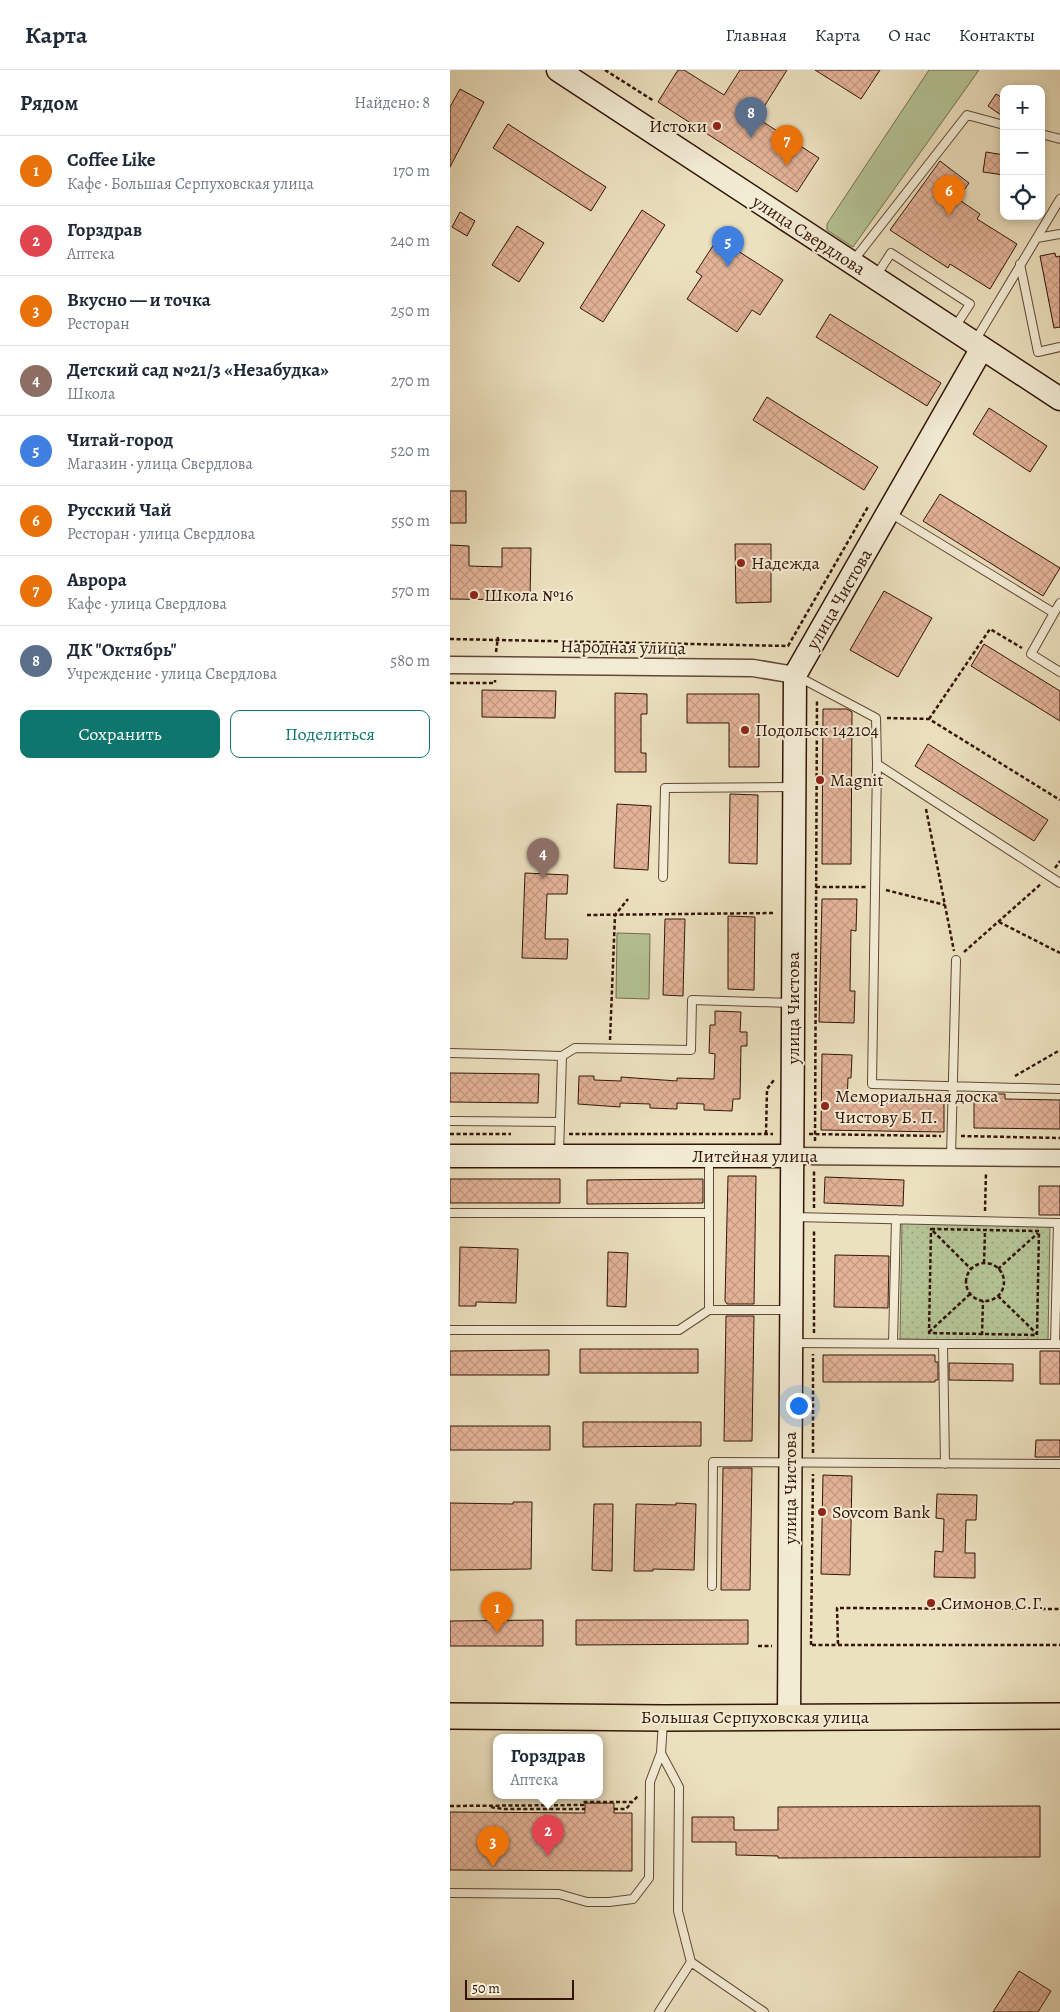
<!DOCTYPE html>
<html lang="ru">
<meta charset="utf-8">
<style>
:root{--surface:#fff;--page:#f2f2f3;--text:#1f2937;--muted:#747a83;--line:#e0e1e3;--accent:#0f766e}
body{margin:0;font-family:Alegreya,serif;background:var(--page);color:var(--text)}
.controls{position:absolute;right:15px;top:15px;display:grid;overflow:hidden;border-radius:10px;box-shadow:0 2px 8px #0003}
.controls button{width:45px;height:45px;display:grid;place-items:center;padding:0;border:0;border-bottom:1px solid var(--line);background:var(--surface);color:var(--text);font:25px sans-serif}
.scale{position:absolute;left:15px;bottom:12px;width:109px;box-sizing:border-box;padding-left:5px;border:2px solid #341508;border-top:0;font-size:14px;line-height:18px;white-space:nowrap;color:#341508;-webkit-text-stroke:4px #f3ecd5;paint-order:stroke}
.you{position:absolute;left:348px;top:1335px;width:18px;height:18px;margin:-12px;border:4px solid #fff;border-radius:50%;background:#1a73e8;box-shadow:0 0 0 8px #1a73e833}
.badge{display:grid;place-items:center;width:32px;height:32px;border-radius:50%;background:var(--accent);color:#fff;font-size:16px;font-weight:700}
.pin{position:absolute;translate:-50% -41px;filter:drop-shadow(0 1px 2px #0008)}
.pin::after{content:'';position:absolute;top:26px;width:18px;height:15px;background:inherit;clip-path:polygon(0 0,100% 0,50% 100%)}
.popup{position:absolute;left:43px;top:1664px;width:110px;height:65px;box-sizing:border-box;display:grid;place-content:center;border-radius:10px;background:var(--surface);filter:drop-shadow(0 1px 4px #0005);font-size:16px;white-space:nowrap;color:var(--muted)}
.popup b{font-size:19px;color:var(--text)}
.popup::after{content:'';position:absolute;left:50%;top:100%;margin-left:-10px;border:10px solid transparent;border-top-color:var(--surface)}
.list{margin:0;padding:0;list-style:none}
h2{display:flex;justify-content:space-between;align-items:center;height:65px;margin:0;padding:0 20px;font-size:21px}
h2 small{font-size:16px;font-weight:400;color:var(--muted)}
.list li{display:grid;grid-template-columns:32px 1fr auto;gap:15px;align-items:center;box-sizing:border-box;height:70px;padding:0 20px;border-top:1px solid var(--line)}
.list b{display:block;font-size:19px;white-space:nowrap}
.list p{margin:0;font-size:16px;white-space:nowrap;color:var(--muted)}
.list em{font-size:16px;font-style:normal;color:var(--muted)}
.actions{display:flex;gap:10px;padding:15px 20px}
.actions a{flex:1;padding:11px 0;border:1px solid var(--accent);border-radius:10px;text-align:center;font-size:18px;color:var(--accent)}
.actions .main{background:var(--accent);color:#fff}
.icon{flex:none;width:28px;height:28px;fill:none;stroke:currentColor;stroke-width:2;stroke-linecap:round;stroke-linejoin:round}
.map{position:relative;flex:none;width:610px;height:1942px;overflow:hidden}
header{display:flex;align-items:center;gap:30px;box-sizing:border-box;height:70px;padding:0 25px;background:var(--surface);border-bottom:1px solid var(--line)}
header strong{font-size:24px}
nav{display:flex;gap:28px;margin-inline-start:auto;font-size:18px}
main{display:flex}
aside{flex:1;background:var(--surface)}
.map>svg:first-child{display:block}
.grass{fill:#b4c395;stroke:#746c4e}
.park{fill:url(#park-dots);stroke:#746c4e}
.building{fill:url(#building-cross-hatch);stroke:#341508}
.lines{fill:none;stroke-linecap:round;stroke-linejoin:round}
.lane-casing{stroke:#624836;stroke-width:10}
.street-casing{stroke:#624836;stroke-width:19}
.secondary-casing{stroke:#341508;stroke-width:25}
.primary-casing{stroke:#341508;stroke-width:28}
.path{stroke:#341508;stroke-width:2.5;stroke-dasharray:4 2.5;stroke-linecap:butt}
.lane{stroke:#f3ecd5;stroke-width:8}
.street{stroke:#f3ecd5;stroke-width:16}
.secondary{stroke:#f3ecd5;stroke-width:22}
.primary{stroke:#ece1bf;stroke-width:25}
.poi-dot{fill:#8f2418;stroke:#f3ecd5;stroke-width:2}
.labels{text-anchor:middle;stroke-width:4;stroke-linejoin:round;paint-order:stroke}
.poi-label{font-size:18px;fill:#341508;stroke:#f3ecd5;text-anchor:start}
.street-label{font-size:18px;fill:#341508;stroke:#f3ecd5}
</style>
<header>
<strong>Карта</strong>
<nav><a>Главная</a><a>Карта</a><a>О нас</a><a>Контакты</a></nav>
</header>
<main>
<aside>
<h2>Рядом<small>Найдено: 8</small></h2>
<ul class="list">
<li><span class="badge" style="background:#e8710a">1</span><div><b>Coffee Like</b><p>Кафе · Большая Серпуховская улица</p></div><em>170 m</em></li>
<li><span class="badge" style="background:#e0444e">2</span><div><b>Горздрав</b><p>Аптека</p></div><em>240 m</em></li>
<li><span class="badge" style="background:#e8710a">3</span><div><b>Вкусно — и точка</b><p>Ресторан</p></div><em>250 m</em></li>
<li><span class="badge" style="background:#8d6e63">4</span><div><b>Детский сад №21/3 «Незабудка»</b><p>Школа</p></div><em>270 m</em></li>
<li><span class="badge" style="background:#3f7fe0">5</span><div><b>Читай-город</b><p>Магазин · улица Свердлова</p></div><em>520 m</em></li>
<li><span class="badge" style="background:#e8710a">6</span><div><b>Русский Чай</b><p>Ресторан · улица Свердлова</p></div><em>550 m</em></li>
<li><span class="badge" style="background:#e8710a">7</span><div><b>Аврора</b><p>Кафе · улица Свердлова</p></div><em>570 m</em></li>
<li><span class="badge" style="background:#5c6f8a">8</span><div><b>ДК &quot;Октябрь&quot;</b><p>Учреждение · улица Свердлова</p></div><em>580 m</em></li>
</ul>
<div class="actions"><a class="main">Сохранить</a><a>Поделиться</a></div>
</aside>
<div class="map">
<svg width="610" height="1942" viewBox="0 0 610 1942">
<defs>
<pattern id="park-dots" width="8" height="8" patternUnits="userSpaceOnUse" patternTransform="scale(1.25)"><rect width="8" height="8" fill="#b4c395"/><path d="M2 2h.1M6 6h.1" fill="none" stroke="#9ba77f" stroke-width="1.8" stroke-linecap="round"/></pattern>
<pattern id="building-cross-hatch" width="8" height="8" patternUnits="userSpaceOnUse" patternTransform="scale(1.25)"><rect width="8" height="8" fill="#e4b499"/><path d="M0 0l8 8M0 8l8-8" fill="none" stroke="#c49a82"/></pattern>
</defs>
<rect width="100%" height="100%" fill="#ece1bf"/>
<filter id="stains"><feTurbulence type="fractalNoise" baseFrequency=".004" numOctaves="4"/><feColorMatrix values="0 0 0 0 .2 0 0 0 0 .09 0 0 0 0 .02 0 0 0 .5 -.17"/></filter>
<radialGradient id="worn" r=".72"><stop offset=".6" stop-color="#630" stop-opacity="0"/><stop offset="1" stop-color="#630" stop-opacity=".3"/></radialGradient>
<!-- grass -->
<path class="grass" d="M479 0H529L403 177 377 160V154Z
M167 863 200 864 199 929 166 928Z"/>
<!-- park -->
<path class="park" d="M452 1152 600 1154 598 1272 450 1269Z"/>
<!-- building -->
<path class="building" d="M228 0H234L274 25 290 0H337L307 48 369 88 347 122 208 32Z
M365 0H430L411 29Z
M10 19 34 32 0 97V37Z
M546 24 554 29V47L538 36Z
M58 54 156 117 141 141 43 78Z
M536 82 554 85V105L533 102Z
M490 91 519 113 508 129 530 144 527 149 567 174 540 219 500 194 498 198 440 160Z
M192 140 215 155 153 252 130 238Z
M10 142 25 151 17 166 2 157Z
M67 156 94 173 69 212 42 195Z
M268 168 333 210 310 245 302 240 287 262 237 229 252 206 246 202Z
M605 183 606 187 610 186V257L604 258 590 186Z
M380 244 491 313 477 336 366 267Z
M317 327 428 397 414 420 303 350Z
M539 338 597 376 580 402 523 364Z
M0 421H16V453H0Z
M490 424 610 498 593 526 473 451Z
M285 474H321V532L286 533Z
M0 475 19 476V496L52 497V478H81L80 530 0 529Z
M434 521 482 548 448 607 400 580Z
M534 574 610 621V651L521 596Z
M32 620 106 621 105 648 32 647Z
M165 623 197 624V644H191V683H196V702H165Z
M237 624H309V697H279V653H237Z
M373 639H397L402 642 401 794H372Z
M478 674 598 750 584 771 465 696Z
M280 724 308 725 307 794 279 793Z
M167 734 201 736 198 800 164 798Z
M75 803 118 805 117 824H97L95 869H118L117 889 72 888Z
M372 829H407L406 861 401 860 400 921H405L404 953 369 952Z
M278 846 305 847 304 920 278 919Z
M215 849H235L233 926 213 925Z
M265 941 291 942 290 962H297V976H291L290 1029H283L282 1041 254 1040V1034L227 1033V1039L200 1038V1034L170 1033V1037L128 1034 129 1006H144V1010L171 1011V1007L227 1011V1008L264 1009 265 984 259 983 260 955H265Z
M372 984 402 985 401 1008H398L397 1032 470 1033V1029H494V1062L371 1060Z
M0 1003 89 1004 88 1033 0 1032Z
M524 1024H555V1029L610 1030V1059L524 1058Z
M278 1106H306L304 1234H277L275 1231Z
M375 1107 454 1110 453 1136 374 1133Z
M0 1109H110V1133H0Z
M253 1109V1133L137 1134V1110Z
M589 1116H610V1145H589Z
M10 1177 68 1179 66 1233 26 1232V1236H9Z
M158 1182 178 1183 176 1237 157 1236Z
M385 1185 439 1186 438 1238 384 1237Z
M276 1246H304L302 1371H274Z
M130 1279H248V1303H130Z
M99 1280V1305H0V1281Z
M590 1281H610V1314H590Z
M373 1285H485V1292H488V1310H485V1312H373Z
M499 1293 563 1294V1311L499 1310Z
M133 1352H251V1376L133 1377Z
M0 1356H100V1380H0Z
M586 1370H610V1387H585Z
M273 1398H302L300 1520H271Z
M373 1405 402 1406 400 1505 371 1504Z
M487 1424 527 1425 526 1450H516L515 1483H525V1508L484 1507 485 1481 493 1482 494 1449 486 1448Z
M63 1432H82L81 1499 0 1500V1433L63 1434Z
M226 1433 246 1434 244 1500 203 1499V1501H184L186 1434 226 1435Z
M144 1434H163L162 1501 142 1500Z
M93 1550V1576H0V1551Z
M126 1550H298V1574L126 1575Z
M135 1733H164V1743H182V1801L0 1800V1742L135 1743Z
M590 1736V1787L328 1788V1786L286 1785V1772H242V1747H284V1760H328V1737Z
M569 1901 601 1921 588 1942H543Z"/>
<g class="lines">
<defs>
<path id="lane" d="M591 64 610 69
M587 168 610 164
M403 191 517 45 554 55
M570 194 588 282 610 277
M426 206 441 183 520 234 505 257
M525 271 610 129
M440 443 604 543 581 584 610 602
M604 543 610 533
M347 606 426 648 427 694
M213 807 215 718 342 717
M610 813 427 694 422 1014 610 1019
M0 983 112 986 109 1084
M112 986 125 978 241 980 242 930 341 933
M0 1051 110 1052
M501 1087 506 890
M0 1143H259
M343 1147 608 1153
M259 1240H339
M0 1260H229L259 1240V1087
M342 1273 493 1274
M443 1273 446 1149
M605 1274 608 1153H610
M495 1394 493 1274H610
M262 1516 263 1392 610 1394
M211 1683 229 1717 228 1841 241 1892 314 1942
M0 1823 109 1824 137 1832H159L183 1829 199 1808 200 1712 211 1683 213 1652
M209 1942 241 1892"/>
<path id="street" d="M0 595 303 598 345 605
M341 1086 610 1088"/>
<path id="secondary" d="M108 0 610 329
M0 1086H341
M339 1647 345 605 532 278"/>
<path id="primary" d="M0 1646 213 1648 610 1646"/>
</defs>
<!-- lane casing -->
<use href="#lane" class="lane-casing"/>
<!-- street casing -->
<use href="#street" class="street-casing"/>
<!-- secondary casing -->
<use href="#secondary" class="secondary-casing"/>
<!-- primary casing -->
<use href="#primary" class="primary-casing"/>
<!-- path -->
<path class="path" d="M155 0 204 31
M0 569 338 576 419 435
M46 582 48 567
M0 613H45V610
M437 648 479 649 610 730
M479 649 540 559 572 578
M476 739 504 881
M605 798 610 791
M366 817H416
M436 820 495 835
M137 845 325 843
M549 852 610 883
M514 882 592 813
M160 970 165 845 178 829
M565 1006 610 980
M0 1064H61
M119 1064H323
M316 1064 317 1019 324 1010
M359 1064 491 1066
M511 1066 610 1068
M365 1071 367 629
M364 1138V1101
M535 1141 536 1102
M481 1159 589 1161 587 1265 479 1263Z
M483 1161 521 1199
M516 1212a19 19 0 1 1 38 0a19 19 0 1 1-38 0Z
M534 1193 535 1162
M548 1199 588 1163
M548 1226 587 1264
M479 1262 520 1224
M364 1263V1159
M532 1265 533 1231
M363 1383V1284
M388 1574 387 1538 610 1539
M361 1575 363 1404
M362 1575H610
M308 1576H322
M0 1736 133 1735V1732H182L189 1725
M41 1737 53 1739H135
M164 1739H176L182 1732"/>
<!-- lane -->
<use href="#lane" class="lane"/>
<!-- street -->
<use href="#street" class="street"/>
<!-- secondary -->
<use href="#secondary" class="secondary"/>
<!-- primary -->
<use href="#primary" class="primary"/>
</g>
<!-- markers -->
<g class="poi-dot">
<circle cx="267" cy="56" r="5"/>
<circle cx="291" cy="493" r="5"/>
<circle cx="24" cy="525" r="5"/>
<circle cx="295" cy="660" r="5"/>
<circle cx="370" cy="710" r="5"/>
<circle cx="375" cy="1036" r="5"/>
<circle cx="372" cy="1442" r="5"/>
<circle cx="481" cy="1533" r="5"/>
</g>
<g class="labels">
<!-- poi labels -->
<g class="poi-label">
<text x="257" y="62" text-anchor="end">Истоки</text>
<text x="301" y="499">Надежда</text>
<text x="34" y="531">Школа №16</text>
<text x="305" y="666">Подольск 142104</text>
<text x="380" y="716">Magnit</text>
<text x="385" y="1032">Мемориальная доска<tspan x="385" dy="21">Чистову Б. П.</tspan></text>
<text x="382" y="1448">Sovcom Bank</text>
<text x="491" y="1539">Симонов С.Г.</text>
</g>
<!-- street labels -->
<g class="street-label">
<text transform="translate(359 165) rotate(33)" y="6">улица Свердлова</text>
<text transform="translate(389 529) rotate(-60)" y="6">улица Чистова</text>
<text transform="translate(173 577) rotate(1)" y="6">Народная улица</text>
<text transform="translate(343 938) rotate(-90)" y="6">улица Чистова</text>
<text x="305" y="1092">Литейная улица</text>
<text transform="translate(340 1418) rotate(-90)" y="6">улица Чистова</text>
<text x="305" y="1653">Большая Серпуховская улица</text>
</g>
</g>
<rect width="100%" height="100%" filter="url(#stains)"/>
<rect width="100%" height="100%" fill="url(#worn)"/>
</svg>
<div class="controls">
<button>+</button>
<button>−</button>
<button><svg class="icon" aria-label="locate" viewBox="0 0 24 24"><circle cx="12" cy="12" r="6"/><path d="M12 2v4M12 18v4M2 12h4M18 12h4"/></svg></button>
</div>
<div class="scale">50 m</div>
<div class="you"></div>
<div class="pin badge" style="left:47px;top:1563px;background:#e8710a">1</div>
<div class="pin badge" style="left:98px;top:1786px;background:#e0444e">2</div>
<div class="popup"><b>Горздрав</b>Аптека</div>
<div class="pin badge" style="left:43px;top:1797px;background:#e8710a">3</div>
<div class="pin badge" style="left:93px;top:809px;background:#8d6e63">4</div>
<div class="pin badge" style="left:278px;top:197px;background:#3f7fe0">5</div>
<div class="pin badge" style="left:499px;top:146px;background:#e8710a">6</div>
<div class="pin badge" style="left:337px;top:96px;background:#e8710a">7</div>
<div class="pin badge" style="left:301px;top:68px;background:#5c6f8a">8</div>
</div>
</main>
